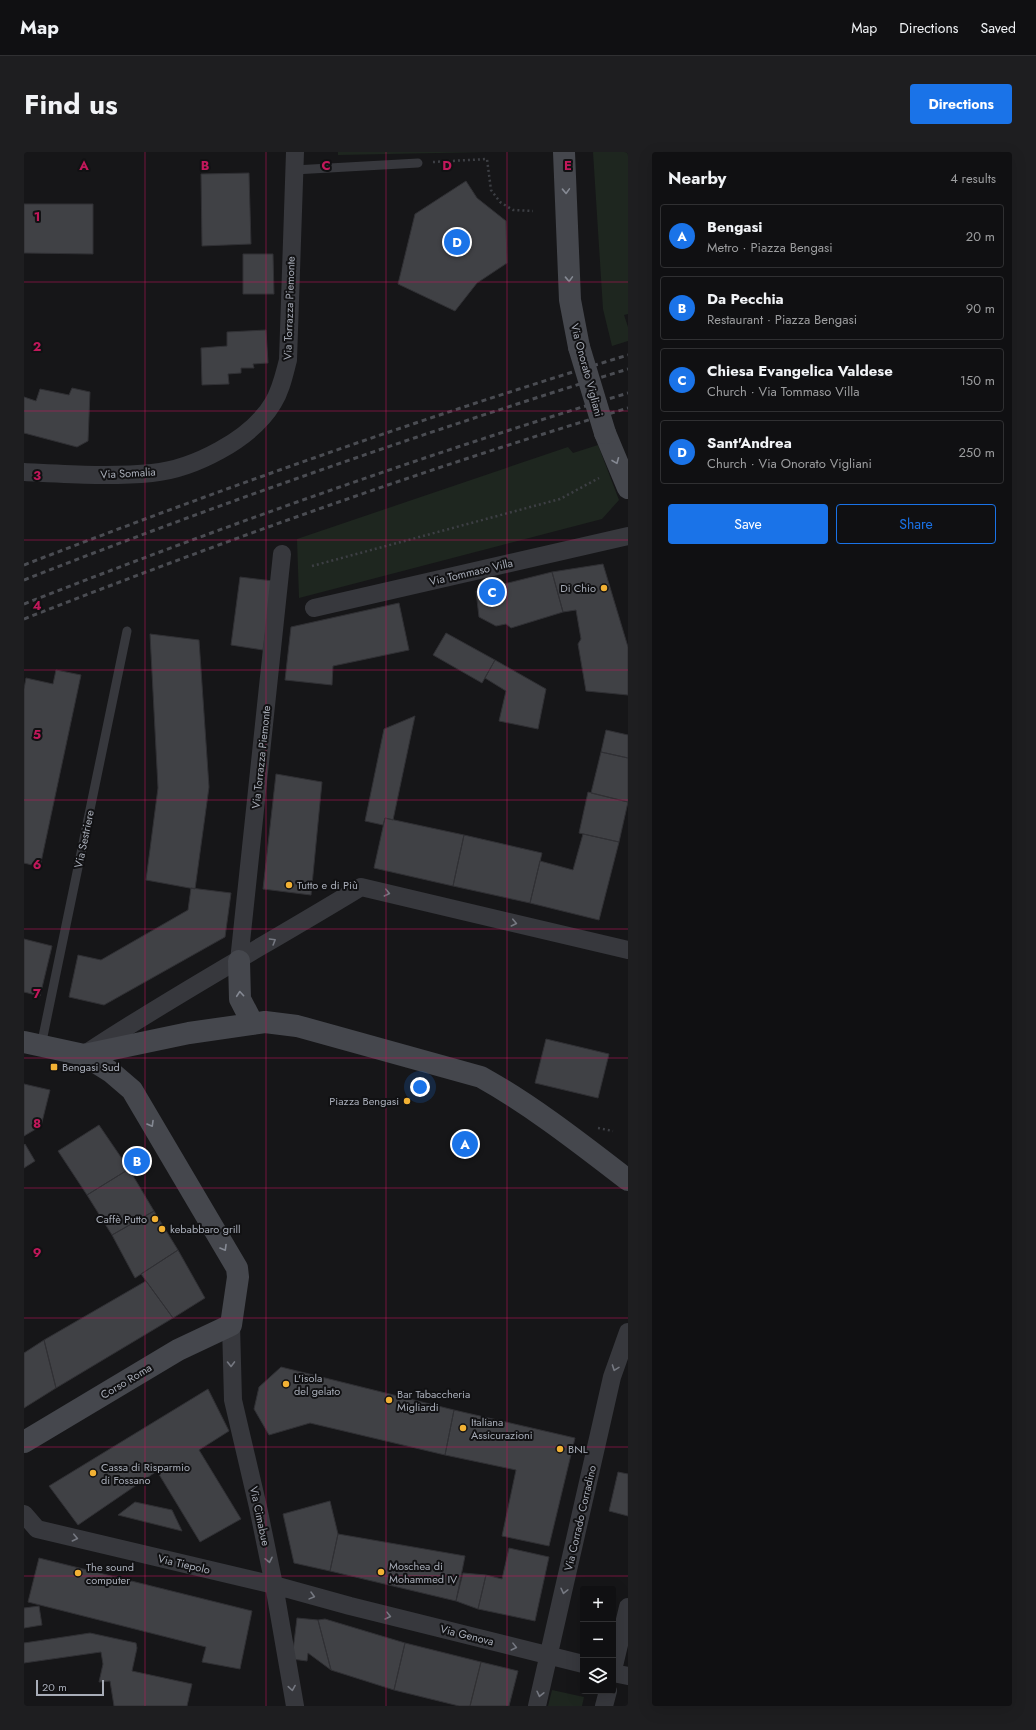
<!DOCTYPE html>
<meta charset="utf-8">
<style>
:root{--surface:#101012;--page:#1e1e20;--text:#f1f3f6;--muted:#9c9d9f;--line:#303032;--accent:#1a73e8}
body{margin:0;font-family:Jost,sans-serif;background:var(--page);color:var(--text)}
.controls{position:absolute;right:12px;bottom:12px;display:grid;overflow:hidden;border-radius:4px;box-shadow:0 4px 16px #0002}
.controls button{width:36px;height:36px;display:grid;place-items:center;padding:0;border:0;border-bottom:1px solid var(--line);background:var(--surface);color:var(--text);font:20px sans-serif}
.scale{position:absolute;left:12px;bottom:10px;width:68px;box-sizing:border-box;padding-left:4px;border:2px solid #a8adb8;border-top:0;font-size:11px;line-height:14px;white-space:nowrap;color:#a8adb8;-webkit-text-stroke:3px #111113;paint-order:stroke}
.you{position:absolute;left:396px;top:935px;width:14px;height:14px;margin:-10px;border:3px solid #fff;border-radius:50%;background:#1a73e8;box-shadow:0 0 0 6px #1a73e833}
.badge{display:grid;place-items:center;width:26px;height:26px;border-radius:50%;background:var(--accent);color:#fff;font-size:13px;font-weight:700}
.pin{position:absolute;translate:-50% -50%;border:2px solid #fff;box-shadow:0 1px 4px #0006}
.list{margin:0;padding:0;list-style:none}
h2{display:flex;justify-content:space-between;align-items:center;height:52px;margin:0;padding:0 16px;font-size:17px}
h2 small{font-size:13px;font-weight:400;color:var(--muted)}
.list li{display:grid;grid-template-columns:26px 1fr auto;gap:12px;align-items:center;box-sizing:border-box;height:64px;margin:0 8px 8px;padding:0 8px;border:1px solid var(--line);border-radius:4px}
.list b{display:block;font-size:15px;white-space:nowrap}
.list p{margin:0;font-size:13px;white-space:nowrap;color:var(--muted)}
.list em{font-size:13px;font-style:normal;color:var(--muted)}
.actions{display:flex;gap:8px;padding:12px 16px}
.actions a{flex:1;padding:9px 0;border:1px solid var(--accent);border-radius:4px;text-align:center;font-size:14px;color:var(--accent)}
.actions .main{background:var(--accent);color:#fff}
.icon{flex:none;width:22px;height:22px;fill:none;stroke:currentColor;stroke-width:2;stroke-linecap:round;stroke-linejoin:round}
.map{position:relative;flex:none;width:604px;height:1554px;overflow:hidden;border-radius:4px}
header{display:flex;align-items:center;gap:24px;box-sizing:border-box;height:56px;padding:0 20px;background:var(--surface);border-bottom:1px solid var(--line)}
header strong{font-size:19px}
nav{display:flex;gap:22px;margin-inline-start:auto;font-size:14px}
.intro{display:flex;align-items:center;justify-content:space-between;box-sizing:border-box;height:96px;padding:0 24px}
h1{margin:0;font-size:28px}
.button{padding:10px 18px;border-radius:4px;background:var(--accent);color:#fff;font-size:14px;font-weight:700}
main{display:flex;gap:24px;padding:0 24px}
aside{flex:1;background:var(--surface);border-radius:4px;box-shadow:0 4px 16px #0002}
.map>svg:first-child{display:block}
.grass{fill:#1e261f}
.building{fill:#404145;stroke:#303034}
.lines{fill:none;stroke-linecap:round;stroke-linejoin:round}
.path{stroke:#3d3f44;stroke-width:2.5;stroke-dasharray:2 3;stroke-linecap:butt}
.lane{stroke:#37383d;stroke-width:9}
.street{stroke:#37383d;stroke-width:18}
.secondary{stroke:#45474d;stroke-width:22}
.rail{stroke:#4a4c52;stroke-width:3;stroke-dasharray:5 4;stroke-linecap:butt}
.secondary-bridge{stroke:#45474d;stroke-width:22}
.oneway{stroke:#858993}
.oneway2{stroke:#757881}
.grid{fill:none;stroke:#c2185b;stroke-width:1;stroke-opacity:0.55}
.poi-dot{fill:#f2b134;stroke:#111113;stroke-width:1.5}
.labels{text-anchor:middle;stroke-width:4;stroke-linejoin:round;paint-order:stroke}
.street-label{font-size:11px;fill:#a8adb8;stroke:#111113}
.poi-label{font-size:11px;fill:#a8adb8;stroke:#111113;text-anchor:start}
.grid-label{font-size:13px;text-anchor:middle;font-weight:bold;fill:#c2185b;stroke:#111113;stroke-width:4;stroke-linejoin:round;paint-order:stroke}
</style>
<header>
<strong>Map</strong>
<nav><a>Map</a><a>Directions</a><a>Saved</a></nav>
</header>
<div class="intro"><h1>Find us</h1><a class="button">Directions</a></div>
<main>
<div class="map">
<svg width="604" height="1554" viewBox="0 0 604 1554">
<rect width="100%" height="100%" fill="#161618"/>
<!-- grass -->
<path class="grass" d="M314 0H464L314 3Z
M569 0H604V162L600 163 604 175V189L588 194 579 157Z
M574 293 595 348 578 367 275 446 273 387 544 295 549 301Z
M528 1538 560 1545 558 1554H524Z"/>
<!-- building -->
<path class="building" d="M225 21 227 92 178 94 177 22Z
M442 29 453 46 482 69 483 111 453 131 431 159 374 132 391 62Z
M0 52H69V102L0 101Z
M219 102H249L250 142H219Z
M242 178 244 211 229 212 230 216H217V221L204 222 205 232 178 233 177 196 203 194V180Z
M48 236 66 240 64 289 53 295 0 281V245L12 249 16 237 45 243Z
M579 412 604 495V543L562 539 554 492 557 487 552 458 539 460 528 420Z
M528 420 539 460 487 476 482 472 472 474 455 465 452 439Z
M216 425 249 429 239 498 207 493Z
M375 451 385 498 309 514 308 533 261 528 267 475Z
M422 481 471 508 458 531 409 503Z
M126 482 175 488 185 635 171 737 122 728 134 636Z
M471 508 522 537 514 577 475 569 482 539 461 526Z
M32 518 57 523 16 715 0 711V537L2 526 29 532Z
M391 564 369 668 361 666 359 673 341 669 360 577Z
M582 578 604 583V606L577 600Z
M577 600 604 606V650L567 641Z
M252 622 298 630 287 743 239 737Z
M564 640 604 650 595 690 555 681Z
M361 666 440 683 429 734 350 716Z
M559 682 595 690 575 768 506 751 516 709 549 718Z
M440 683 518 701 506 751 429 734Z
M167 736 207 741 201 785 80 853 45 845 54 803 77 808 164 758Z
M0 787 28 794 16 844 0 840Z
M522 887 585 902 574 946 511 931Z
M0 932 26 938 17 974 0 984Z
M75 973 105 1017 63 1043 34 999Z
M1 992 11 1009 0 1016V993Z
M105 1017 130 1059 88 1083 63 1043Z
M130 1059 154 1098 111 1126 88 1083Z
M154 1098 181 1146 149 1166 117 1122Z
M122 1129 149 1166 32 1236 20 1188Z
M20 1188 32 1236 0 1256V1201Z
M257 1215 430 1258 421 1303 286 1271 245 1283 230 1257 235 1235Z
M184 1237 205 1279 175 1298 217 1367 176 1390 133 1319 54 1373 25 1334Z
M430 1258 551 1286 525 1394 478 1384 492 1318 421 1303Z
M594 1320 604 1322V1364L585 1359Z
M306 1349 314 1382 306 1419 270 1411 259 1362Z
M111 1350 148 1358 158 1379 94 1363Z
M314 1382 441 1404 432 1449 306 1419Z
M485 1396 525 1405 511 1469 454 1457 462 1423 478 1427Z
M15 1406 228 1459 216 1517 178 1510 182 1495 4 1450Z
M439 1421 462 1423 454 1457 432 1449Z
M15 1454 18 1473 0 1476V1456Z
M273 1466 294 1468 307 1518 284 1501 283 1509 268 1507Z
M301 1467 381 1491 370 1538 307 1518 294 1468Z
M66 1481 112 1491 113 1496 108 1519 168 1532 163 1554H90L86 1529 75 1530 79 1512 77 1500 0 1511V1491Z
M381 1491 457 1510 446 1554H435L370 1538Z
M457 1510 494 1519 485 1554H446Z"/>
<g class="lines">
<!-- path -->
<path class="path" d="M409 10 463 7 467 38 476 50 489 58 509 59
M288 414 536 347 575 326
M574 976 589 979"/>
<!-- lane -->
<path class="lane" d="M270 18 394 11
M17 894 103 479"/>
<!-- street -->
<path class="street" d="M0 320C42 322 86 325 128 321 169 317 227 288 249 251 257 238 260 223 264 208L271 0
M290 456 604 384
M215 809 258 402
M64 900C153 841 247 790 337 735L604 798
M207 1173 209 1248 234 1355 250 1433 271 1554
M0 1362 13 1377 250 1433 326 1454 559 1512
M589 1518 604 1455
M589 1521 604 1524
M513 1554 588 1225 604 1180
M580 1554 584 1539"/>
<!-- secondary -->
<path class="secondary" d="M540 0 546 148 555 195
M581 281 604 336
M215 809 216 847 229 872
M0 890 60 903 87 920 108 938 213 1116 214 1125 207 1173 154 1198 0 1290
M60 903 165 881 241 870 273 874 457 925C509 954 557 992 604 1028"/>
<!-- rail -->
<path class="rail" d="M0 413C199 336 400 265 604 203
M0 428C199 350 400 280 604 217
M0 452C199 374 400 303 604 241
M0 467C199 389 400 317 604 256"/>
<!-- secondary-bridge -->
<path class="secondary-bridge" d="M555 195 581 281"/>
</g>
<!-- one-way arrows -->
<defs><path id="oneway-chevron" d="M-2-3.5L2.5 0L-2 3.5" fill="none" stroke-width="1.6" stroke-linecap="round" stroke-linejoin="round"/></defs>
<g class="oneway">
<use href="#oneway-chevron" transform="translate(542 39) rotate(88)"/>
<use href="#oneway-chevron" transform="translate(545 127) rotate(88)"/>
<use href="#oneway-chevron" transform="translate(592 309) rotate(68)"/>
<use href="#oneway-chevron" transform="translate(216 842) rotate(-95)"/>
<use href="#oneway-chevron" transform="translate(127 972) rotate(60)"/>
<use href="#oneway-chevron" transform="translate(200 1096) rotate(60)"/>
</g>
<g class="oneway2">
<use href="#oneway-chevron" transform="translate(363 741) rotate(13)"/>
<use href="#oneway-chevron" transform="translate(490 771) rotate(13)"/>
<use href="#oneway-chevron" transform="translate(249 789) rotate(-31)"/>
<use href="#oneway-chevron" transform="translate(207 1212) rotate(89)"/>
<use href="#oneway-chevron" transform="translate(591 1216) rotate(110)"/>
<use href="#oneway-chevron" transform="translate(51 1386) rotate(13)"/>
<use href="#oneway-chevron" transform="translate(245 1408) rotate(78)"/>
<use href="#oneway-chevron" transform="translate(540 1439) rotate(103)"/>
<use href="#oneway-chevron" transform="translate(288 1444) rotate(15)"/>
<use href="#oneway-chevron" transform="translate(364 1464) rotate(14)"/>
<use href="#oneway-chevron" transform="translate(490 1495) rotate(14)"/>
<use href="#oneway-chevron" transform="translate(268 1536) rotate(81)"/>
<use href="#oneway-chevron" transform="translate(516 1542) rotate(103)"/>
</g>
<!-- grid -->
<path class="grid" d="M121 0V1554M242 0V1554M362 0V1554M483 0V1554M0 130H604M0 259H604M0 388H604M0 518H604M0 648H604M0 777H604M0 906H604M0 1036H604M0 1166H604M0 1295H604M0 1424H604"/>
<!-- markers -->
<g class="poi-dot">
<circle cx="580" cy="436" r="4"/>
<circle cx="265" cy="733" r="4"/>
<rect x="26" y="911" width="8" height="8" rx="2"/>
<circle cx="383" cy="949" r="4"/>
<circle cx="131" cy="1067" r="4"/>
<circle cx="138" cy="1077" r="4"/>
<circle cx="262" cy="1232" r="4"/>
<circle cx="365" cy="1248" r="4"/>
<circle cx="439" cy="1276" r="4"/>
<circle cx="536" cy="1297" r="4"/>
<circle cx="69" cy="1321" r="4"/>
<circle cx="357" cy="1420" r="4"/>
<circle cx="54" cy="1421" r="4"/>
</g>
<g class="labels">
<!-- street labels -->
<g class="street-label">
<text transform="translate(265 156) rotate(-88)" y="4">Via Torrazza Piemonte</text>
<text transform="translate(563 218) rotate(75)" y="4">Via Onorato Vigliani</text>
<text transform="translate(104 321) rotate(-3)" y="4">Via Somalia</text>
<text transform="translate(447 420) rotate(-13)" y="4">Via Tommaso Villa</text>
<text transform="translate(237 605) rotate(-84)" y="4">Via Torrazza Piemonte</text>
<text transform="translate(60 687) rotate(-78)" y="4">Via Sestriere</text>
<text transform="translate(102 1229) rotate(-31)" y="4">Corso Roma</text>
<text transform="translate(236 1364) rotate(78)" y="4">Via Cimabue</text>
<text transform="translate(556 1366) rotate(-77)" y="4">Via Corrado Corradino</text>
<text transform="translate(160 1412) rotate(13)" y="4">Via Tiepolo</text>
<text transform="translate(443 1483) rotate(14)" y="4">Via Genova</text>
</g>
<!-- poi labels -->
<g class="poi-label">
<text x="572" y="440" text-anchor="end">Di Chio</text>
<text x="273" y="737">Tutto e di Più</text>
<text x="38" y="919">Bengasi Sud</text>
<text x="375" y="953" text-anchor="end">Piazza Bengasi</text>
<text x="123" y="1071" text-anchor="end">Caffè Putto</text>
<text x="146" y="1081">kebabbaro grill</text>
<text x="270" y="1230">L'isola<tspan x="270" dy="13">del gelato</tspan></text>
<text x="373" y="1246">Bar Tabaccheria<tspan x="373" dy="13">Migliardi</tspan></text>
<text x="447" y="1274">Italiana<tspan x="447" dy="13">Assicurazioni</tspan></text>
<text x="544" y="1301">BNL</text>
<text x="77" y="1319">Cassa di Risparmio<tspan x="77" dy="13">di Fossano</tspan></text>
<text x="365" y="1418">Moschea di<tspan x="365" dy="13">Mohammed IV</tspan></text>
<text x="62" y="1419">The sound<tspan x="62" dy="13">computer</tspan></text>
</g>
</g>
<g class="grid-label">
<text x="60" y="18">A</text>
<text x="181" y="18">B</text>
<text x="302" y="18">C</text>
<text x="423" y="18">D</text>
<text x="544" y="18">E</text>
<text x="13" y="69">1</text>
<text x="13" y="199">2</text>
<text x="13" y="328">3</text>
<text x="13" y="458">4</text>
<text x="13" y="587">5</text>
<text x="13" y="717">6</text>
<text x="13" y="846">7</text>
<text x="13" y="976">8</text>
<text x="13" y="1105">9</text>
</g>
</svg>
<div class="controls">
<button>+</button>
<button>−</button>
<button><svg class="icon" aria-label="layers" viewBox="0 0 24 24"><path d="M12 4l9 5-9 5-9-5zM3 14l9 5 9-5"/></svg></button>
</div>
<div class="scale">20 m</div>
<div class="you"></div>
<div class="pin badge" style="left:441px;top:992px">A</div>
<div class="pin badge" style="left:113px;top:1009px">B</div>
<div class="pin badge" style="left:468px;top:440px">C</div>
<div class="pin badge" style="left:433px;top:90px">D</div>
</div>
<aside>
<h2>Nearby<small>4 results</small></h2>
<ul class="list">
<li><span class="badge">A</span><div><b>Bengasi</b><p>Metro · Piazza Bengasi</p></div><em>20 m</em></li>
<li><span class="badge">B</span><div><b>Da Pecchia</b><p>Restaurant · Piazza Bengasi</p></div><em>90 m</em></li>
<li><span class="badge">C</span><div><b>Chiesa Evangelica Valdese</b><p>Church · Via Tommaso Villa</p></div><em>150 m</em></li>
<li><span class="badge">D</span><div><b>Sant'Andrea</b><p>Church · Via Onorato Vigliani</p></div><em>250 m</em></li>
</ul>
<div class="actions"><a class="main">Save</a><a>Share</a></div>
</aside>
</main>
